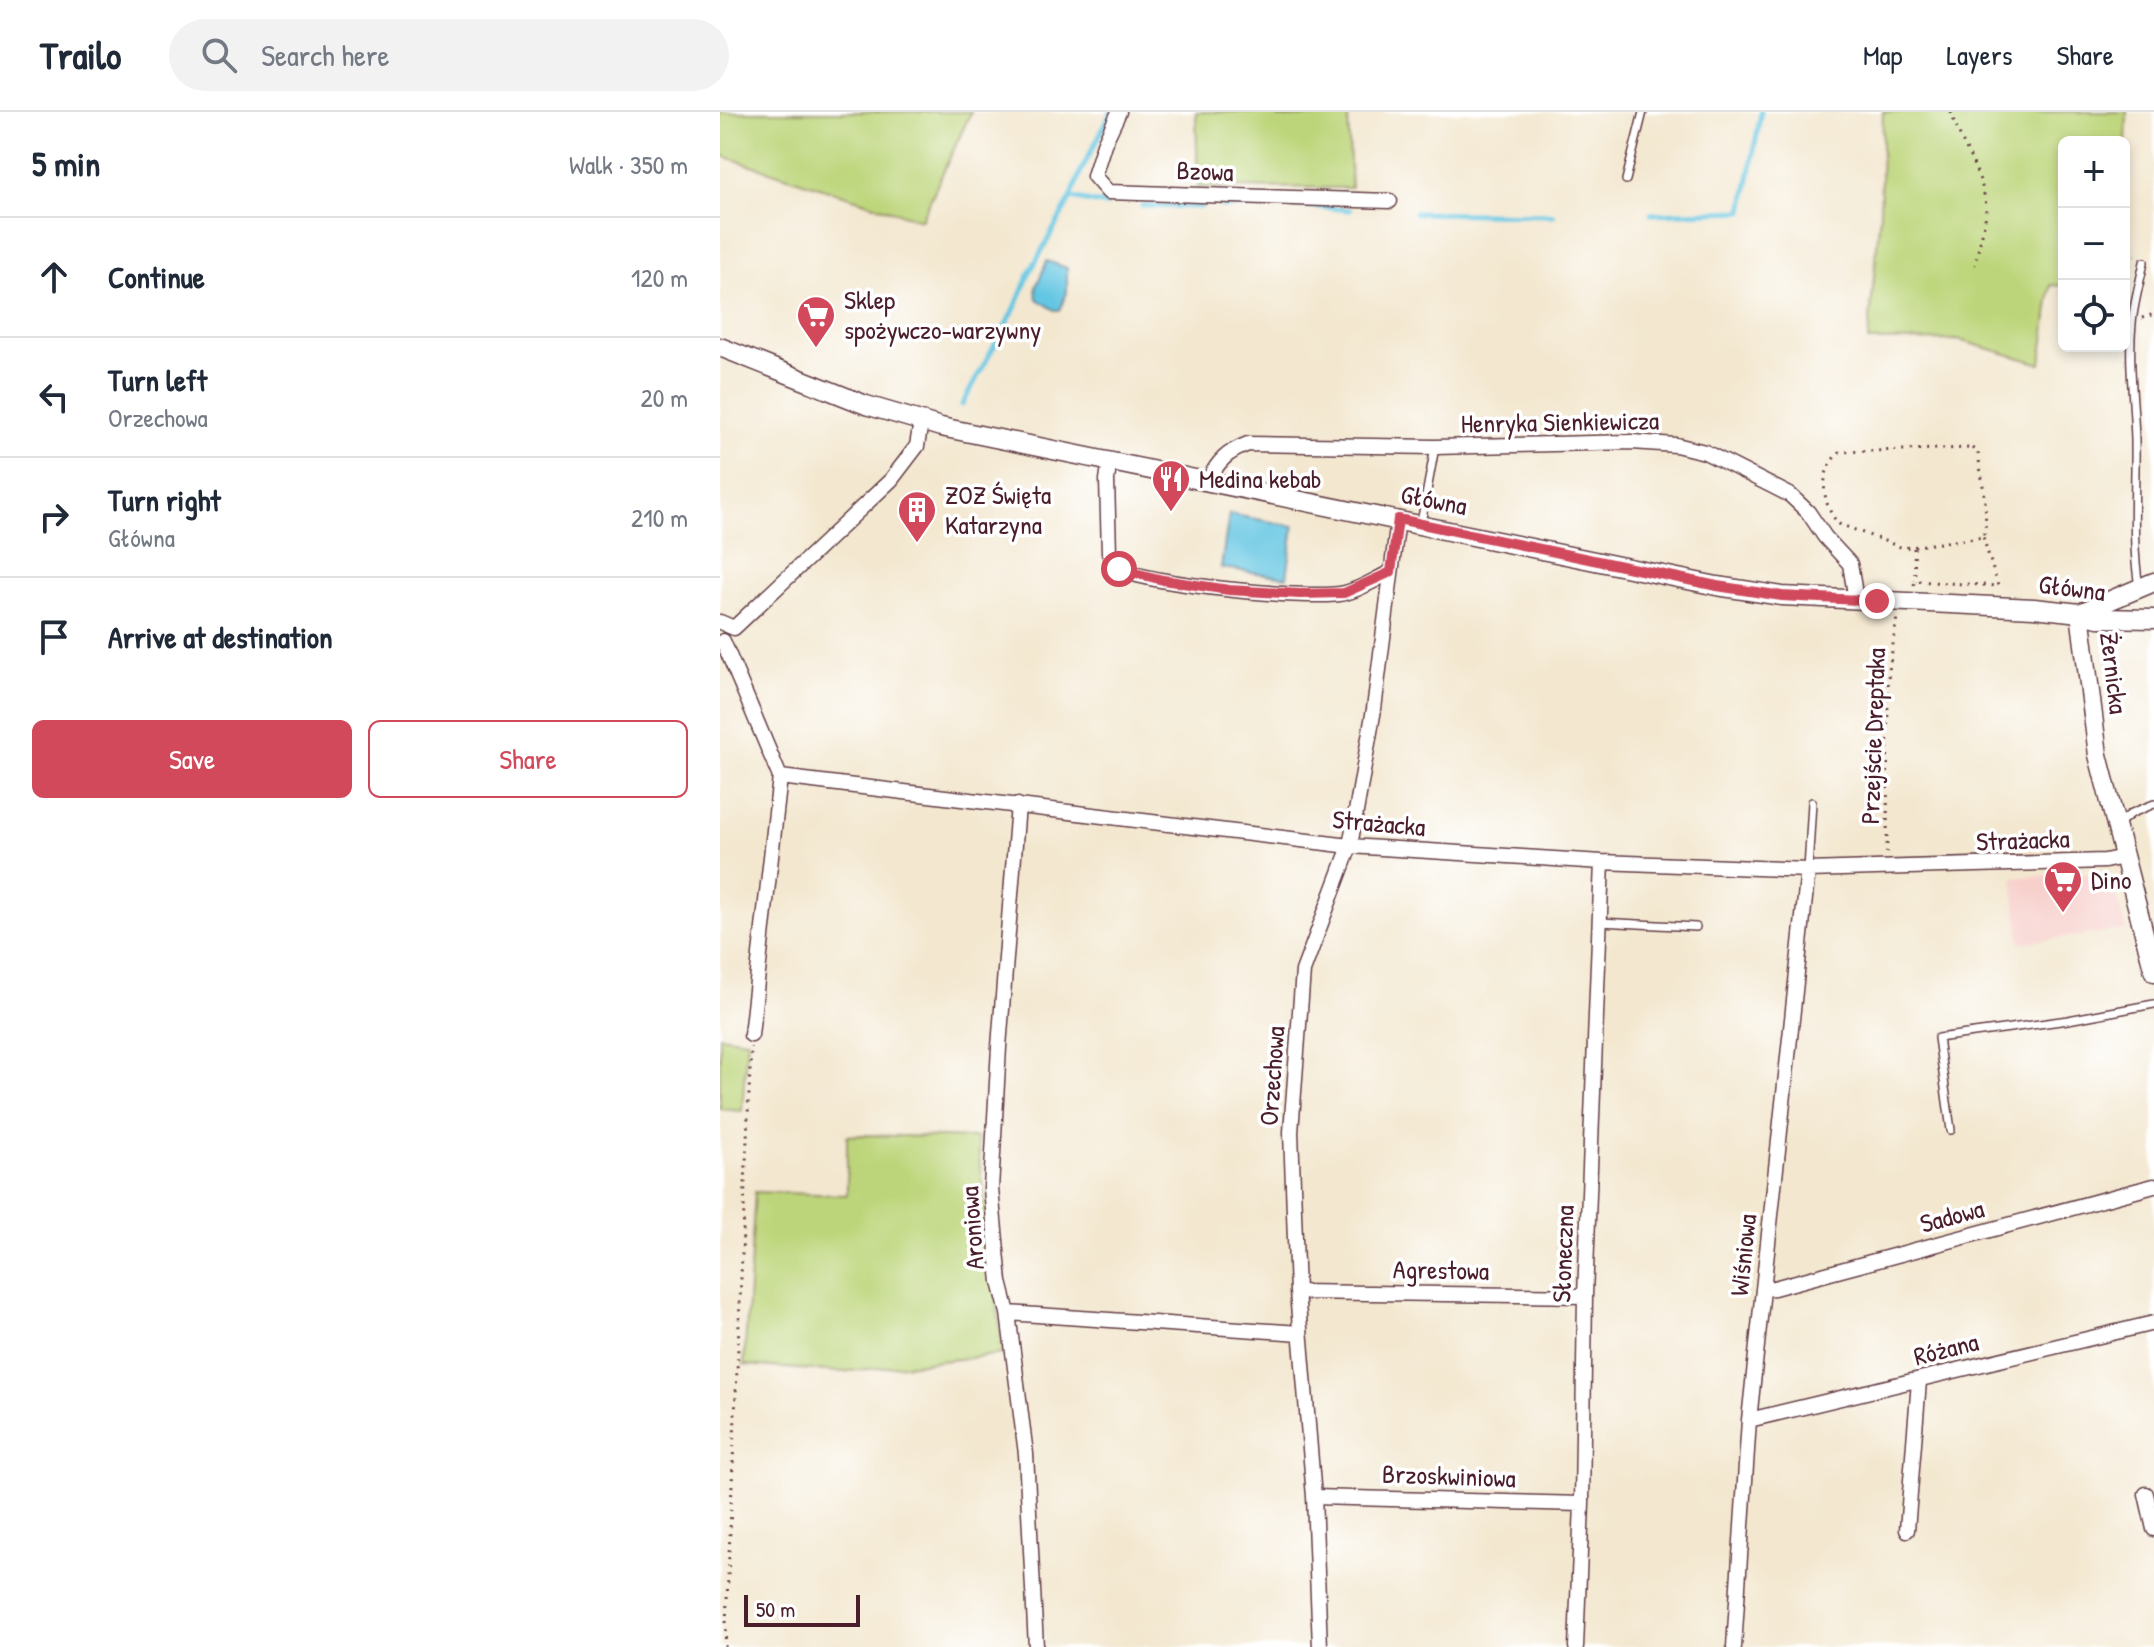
<!DOCTYPE html>
<meta charset="utf-8">
<style>
:root{--surface:#fff;--page:#f2f2f3;--text:#1f2937;--muted:#747a83;--line:#e0e1e3;--accent:#d1495b}
body{margin:0;font-family:"Patrick Hand",sans-serif;background:var(--page);color:var(--text)}
.controls{position:absolute;right:24px;top:24px;display:grid;overflow:hidden;border-radius:12px;box-shadow:0 4px 12px #0003}
.controls button{width:72px;height:72px;display:grid;place-items:center;padding:0;border:0;border-bottom:2px solid var(--line);background:var(--surface);color:var(--text);font:40px sans-serif}
.scale{position:absolute;left:24px;bottom:20px;width:116px;box-sizing:border-box;padding-left:8px;border:4px solid #4a1f2b;border-top:0;font-size:22px;line-height:28px;white-space:nowrap;color:#4a1f2b;-webkit-text-stroke:6px #fff;paint-order:stroke}
.stop{position:absolute;width:24px;height:24px;margin:-18px;border:6px solid #d1495b;border-radius:50%;background:#fff}
.stop.end{background:#d1495b;border-color:#fff;box-shadow:0 2px 8px #0008}
.list{margin:0;padding:0;list-style:none}
h2{display:flex;justify-content:space-between;align-items:center;height:104px;margin:0;padding:0 32px;font-size:34px}
h2 small{font-size:26px;font-weight:400;color:var(--muted)}
.list li{display:grid;grid-template-columns:52px 1fr auto;gap:24px;align-items:center;box-sizing:border-box;height:120px;padding:0 32px;border-top:2px solid var(--line)}
.list b{display:block;font-size:30px;white-space:nowrap}
.list p{margin:0;font-size:26px;white-space:nowrap;color:var(--muted)}
.list em{font-size:26px;font-style:normal;color:var(--muted)}
.actions{display:flex;gap:16px;padding:24px 32px}
.actions a{flex:1;padding:18px 0;border:2px solid var(--accent);border-radius:12px;text-align:center;font-size:28px;color:var(--accent)}
.actions .main{background:var(--accent);color:#fff}
.icon{flex:none;width:44px;height:44px;fill:none;stroke:currentColor;stroke-width:2;stroke-linecap:round;stroke-linejoin:round}
.map{position:relative;flex:none;width:1434px;height:1535px;overflow:hidden}
header{display:flex;align-items:center;gap:48px;box-sizing:border-box;height:112px;padding:0 40px;background:var(--surface);border-bottom:2px solid var(--line)}
header strong{font-size:38px}
nav{display:flex;gap:44px;margin-inline-start:auto;font-size:28px}
.search{width:560px;height:72px;background:var(--page);display:flex;align-items:center;gap:20px;box-sizing:border-box;padding:0 28px;border-radius:44px;color:var(--muted);font-size:30px}
main{display:flex}
aside{flex:1;background:var(--surface)}
.map>svg:first-child{display:block}
.built{fill:#f7d0cc}
.green{fill:#bdd57a;stroke:#847a52;stroke-width:2}
.water{fill:#64c6e2;stroke:#577286;stroke-width:2}
.lines{fill:none;stroke-linecap:round;stroke-linejoin:round}
.stream{stroke:#64c6e2;stroke-width:5}
.service-casing{stroke:#633d44;stroke-width:10}
.minor-casing{stroke:#633d44;stroke-width:17}
.tertiary-casing{stroke:#633d44;stroke-width:21}
.path{stroke:#633d44;stroke-width:3;stroke-dasharray:2 6;stroke-linecap:butt}
.service{stroke:#fff;stroke-width:7}
.minor{stroke:#fff;stroke-width:14}
.tertiary{stroke:#fff;stroke-width:18}
.route{stroke:#d1495b;stroke-width:10}
.labels{text-anchor:middle;stroke-width:7;stroke-linejoin:round;paint-order:stroke}
.street-label{font-size:26px;fill:#4a1f2b;stroke:#fff}
.poi-label{font-size:26px;fill:#4a1f2b;stroke:#fff;text-anchor:start}
</style>
<header>
<strong>Trailo</strong>
<div class="search"><svg class="icon" aria-label="search" viewBox="0 0 24 24"><circle cx="10" cy="10" r="6"/><path d="M15 15l6 6"/></svg>Search here</div>
<nav><a>Map</a><a>Layers</a><a>Share</a></nav>
</header>
<main>
<aside>
<h2>5 min<small>Walk · 350 m</small></h2>
<ul class="list">
<li><svg class="icon" aria-label="ahead" viewBox="0 0 24 24"><path d="M12 20V5M6 11l6-6 6 6"/></svg><div><b>Continue</b></div><em>120 m</em></li>
<li><svg class="icon" aria-label="left" viewBox="0 0 24 24"><path d="M17 20v-9H6M10 6l-5 5 5 5"/></svg><div><b>Turn left</b><p>Orzechowa</p></div><em>20 m</em></li>
<li><svg class="icon" aria-label="right" viewBox="0 0 24 24"><path d="M7 20v-9h11M14 6l5 5-5 5"/></svg><div><b>Turn right</b><p>Główna</p></div><em>210 m</em></li>
<li><svg class="icon" aria-label="arrive" viewBox="0 0 24 24"><path d="M6 21V4h12l-3 4 3 4H6"/></svg><div><b>Arrive at destination</b></div></li>
</ul>
<div class="actions"><a class="main">Save</a><a>Share</a></div>
</aside>
<div class="map">
<svg width="1434" height="1535" viewBox="0 0 1434 1535">
<rect width="100%" height="100%" fill="#fff"/>
<filter id="ink" filterUnits="userSpaceOnUse"><feTurbulence type="fractalNoise" baseFrequency=".0125" numOctaves="2"/><feDisplacementMap in="SourceGraphic" scale="16" xChannelSelector="R" yChannelSelector="G"/><feConvolveMatrix kernelMatrix="1 2 1 2 8 2 1 2 1" color-interpolation-filters="sRGB"/></filter>
<filter id="wash" filterUnits="userSpaceOnUse"><feTurbulence type="fractalNoise" baseFrequency=".006" numOctaves="4" result="noise"/><feDisplacementMap in="SourceGraphic" scale="32" xChannelSelector="R" yChannelSelector="G"/><feGaussianBlur stdDeviation="1.8" result="paint"/><feColorMatrix in="noise" values="0 0 0 0 0 0 0 0 0 0 0 0 0 0 0 0 0 1.4 0 .05"/><feComposite in="paint" operator="in"/></filter>
<g filter="url(#wash)">
<rect width="100%" height="100%" fill="#f3e7cf"/>
<!-- built -->
<path class="built" d="M1389 761 1406 818 1300 831 1293 765Z"/>
<!-- green -->
<path class="green" d="M0 0H251L201 108 0 43Z
M476 0H559V6L628 3 631 76 478 75Z
M1163 0H1407L1404 98V30H1344V174L1331 173 1321 252 1239 228 1148 229 1160 101Z
M0 924 27 928 22 999 0 997Z
M143 1023 257 1026 283 1242 121 1260 24 1253 35 1080 127 1083V1024Z"/>
<!-- water -->
<path class="water" d="M327 149 347 156V180L340 198H335L317 187 316 175Z
M509 402 574 414 567 465 501 456Z"/>
<g class="lines">
<!-- stream -->
<path class="stream" d="M351 86 386 93
M422 94 481 95
M502 95 564 92 630 98
M695 101 833 103
M931 102 1023 99 1041 0
M242 293 295 196 310 160 351 86 361 59 391 1"/>
</g>
</g>
<g filter="url(#ink)">
<g class="lines">
<defs>
<path id="service" d="M906 68 923 0
M701 411 715 335
M1419 475C1411 426 1416 377 1415 328 1414 289 1408 250 1412 211 1414 191 1420 170 1424 150
M1398 712 1412 701 1434 692
M1088 758 1092 690
M880 810 976 815
M1231 1018 1218 926 1348 908 1434 892"/>
<path id="minor" d="M399 0 384 32 374 64 388 80 670 89
M390 348 387 368 389 441C391 447 393 453 398 456 423 472 595 489 625 481 641 477 656 467 671 460
M488 369C498 349 507 340 528 332L715 335 912 330 956 333 985 340 1070 383 1088 400 1105 425 1130 452 1136 488
M0 510 14 516 171 368 197 334 201 310
M3 529 60 665 630 734 882 750 1088 758 1385 749 1404 745
M298 693 279 935 271 1077 280 1170 288 1201 306 1342 316 1535
M31 923 60 665
M1043 1177 1054 1176 1434 1074
M577 1180 865 1184
M288 1201 580 1221
M1029 1308 1434 1211
M1426 1382 1434 1417
M594 1385 862 1392
M1187 1418 1199 1269
M600 1535 594 1385 577 1180 571 1020 583 859 630 734 654 597 678 407
M856 1535 862 1392 865 1184 882 750
M1014 1535 1029 1308 1088 758"/>
<path id="tertiary" d="M0 235 146 293 221 315 997 474 1062 484 1314 496 1360 501 1378 506 1434 507
M1360 501 1378 643 1434 860
M1360 501 1434 470"/>
</defs>
<!-- service casing -->
<use href="#service" class="service-casing"/>
<!-- minor casing -->
<use href="#minor" class="minor-casing"/>
<!-- tertiary casing -->
<use href="#tertiary" class="tertiary-casing"/>
<!-- path -->
<path class="path" d="M1231 0C1240 33 1264 62 1266 96 1267 107 1257 140 1255 153
M1404 114 1411 141 1415 143
M1422 206 1434 202
M1252 336 1258 341C1261 364 1270 403 1263 425L1183 436 1119 412C1101 393 1098 358 1120 340Z
M1194 436 1195 469
M1194 473 1195 469 1278 474 1263 425
M647 714 654 719 662 720
M1167 741 1168 566 1177 505
M5 1535 31 935"/>
<!-- service -->
<use href="#service" class="service"/>
<!-- minor -->
<use href="#minor" class="minor"/>
<!-- tertiary -->
<use href="#tertiary" class="tertiary"/>
</g>
</g>
<g class="lines" filter="url(#ink)">
<!-- route -->
<path class="route" d="M399 457 443 468 509 478 580 482 624 481 671 460 678 407 997 474 1062 484 1157 489"/>
</g>
<!-- icons -->
<defs>
<symbol id="supermarket-pin" viewBox="-11 -11 22 30"><path d="M0 17L-7.5 6A9.5 9.5 0 1 1 7.5 6Z" fill="#d1495b" stroke="#fff"/><path d="M-6-5.5h2.5l.6 2H6L4.5 2H-2.5L-4.4-4H-6ZM-1.5 3.2a1.3 1.3 0 1 0 .1 0ZM3 3.2a1.3 1.3 0 1 0 .1 0Z" fill="#fff"/></symbol>
<symbol id="restaurant-pin" viewBox="-11 -11 22 30"><path d="M0 17L-7.5 6A9.5 9.5 0 1 1 7.5 6Z" fill="#d1495b" stroke="#fff"/><path d="M-5-6h1v4h1v-4h1v4h1v-4h1v5L-1.5 .5V6h-2V.5L-5-1ZM5-6V6H3V1.5H1.5Q1.5-4 5-6Z" fill="#fff"/></symbol>
<symbol id="building-pin" viewBox="-11 -11 22 30"><path d="M0 17L-7.5 6A9.5 9.5 0 1 1 7.5 6Z" fill="#d1495b" stroke="#fff"/><path d="M-4-6H4V6H1V3H-1V6H-4ZM-2.5-4.3h1.7v1.8h-1.7ZM.8-4.3h1.7v1.8H.8ZM-2.5-1h1.7V.8h-1.7ZM.8-1h1.7V.8H.8Z" fill="#fff"/></symbol>
</defs>
<g fill-rule="evenodd">
<use href="#supermarket-pin" x="74" y="181" width="44" height="60"/>
<use href="#restaurant-pin" x="429" y="345" width="44" height="60"/>
<use href="#building-pin" x="175" y="376" width="44" height="60"/>
<use href="#supermarket-pin" x="1321" y="746" width="44" height="60"/>
</g>
<g class="labels">
<!-- street labels -->
<g class="street-label">
<text transform="translate(485 59) rotate(2)" y="9">Bzowa</text>
<text transform="translate(840 310) rotate(-1)" y="9">Henryka Sienkiewicza</text>
<text transform="translate(714 388) rotate(11)" y="9">Główna</text>
<text transform="translate(1352 476) rotate(7)" y="9">Główna</text>
<text transform="translate(1394 561) rotate(83)" y="9">Żernicka</text>
<text transform="translate(1153 624) rotate(-88)" y="9">Przejście Dreptaka</text>
<text transform="translate(659 711) rotate(5)" y="9">Strażacka</text>
<text transform="translate(1303 728) rotate(-2)" y="9">Strażacka</text>
<text transform="translate(552 964) rotate(-86)" y="9">Orzechowa</text>
<text transform="translate(1232 1104) rotate(-15)" y="9">Sadowa</text>
<text transform="translate(252 1116) rotate(-94)" y="9">Aroniowa</text>
<text transform="translate(843 1142) rotate(-88)" y="9">Słoneczna</text>
<text transform="translate(1023 1143) rotate(-84)" y="9">Wiśniowa</text>
<text transform="translate(721 1158) rotate(1)" y="9">Agrestowa</text>
<text transform="translate(1226 1237) rotate(-14)" y="9">Różana</text>
<text transform="translate(729 1364) rotate(2)" y="9">Brzoskwiniowa</text>
</g>
<!-- poi labels -->
<g class="poi-label">
<text x="124" y="197">Sklep<tspan x="124" dy="30">spożywczo-warzywny</tspan></text>
<text x="479" y="376">Medina kebab</text>
<text x="225" y="392">ZOZ Święta<tspan x="225" dy="30">Katarzyna</tspan></text>
<text x="1371" y="777">Dino</text>
</g>
</g>
</svg>
<div class="controls">
<button>+</button>
<button>−</button>
<button><svg class="icon" aria-label="locate" viewBox="0 0 24 24"><circle cx="12" cy="12" r="6"/><path d="M12 2v4M12 18v4M2 12h4M18 12h4"/></svg></button>
</div>
<div class="scale">50 m</div>
<div class="stop" style="left:399px;top:457px"></div>
<div class="stop end" style="left:1157px;top:489px"></div>
</div>
</main>
